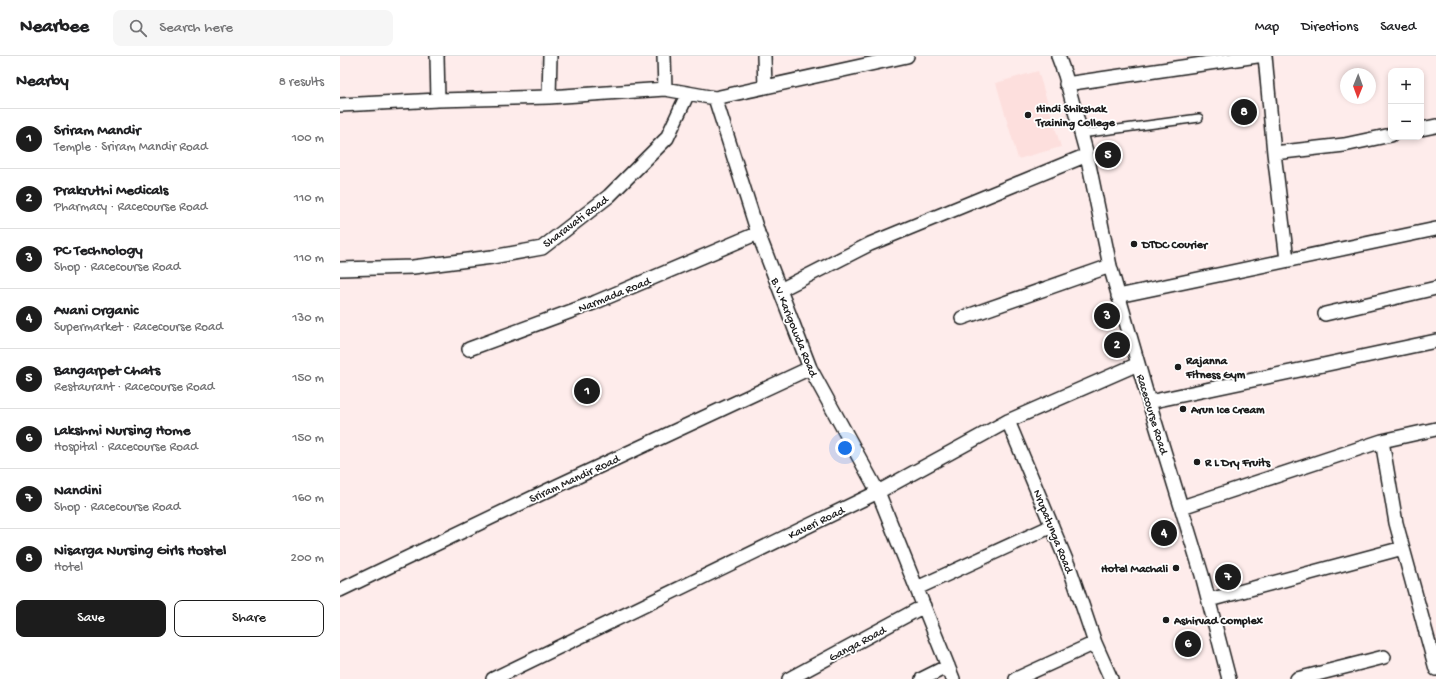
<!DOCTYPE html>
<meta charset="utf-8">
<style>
:root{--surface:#fff;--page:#f6f6f6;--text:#202124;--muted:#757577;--line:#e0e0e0;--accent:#1c1c1c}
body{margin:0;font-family:"Gochi Hand",sans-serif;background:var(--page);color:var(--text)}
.controls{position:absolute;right:12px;top:12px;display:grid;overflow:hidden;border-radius:8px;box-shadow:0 2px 6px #0003}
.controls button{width:36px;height:36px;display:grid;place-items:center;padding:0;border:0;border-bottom:1px solid var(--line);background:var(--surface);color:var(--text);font:20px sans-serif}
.compass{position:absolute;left:1000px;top:12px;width:36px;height:36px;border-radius:50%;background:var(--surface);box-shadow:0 2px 6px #0003;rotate:181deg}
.you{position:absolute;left:505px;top:392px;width:14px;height:14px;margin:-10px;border:3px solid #fff;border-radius:50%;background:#1a73e8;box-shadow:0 0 0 6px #1a73e833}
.badge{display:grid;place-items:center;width:26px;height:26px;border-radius:50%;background:var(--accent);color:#fff;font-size:13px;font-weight:700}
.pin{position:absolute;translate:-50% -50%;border:2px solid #fff;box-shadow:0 1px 4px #0006}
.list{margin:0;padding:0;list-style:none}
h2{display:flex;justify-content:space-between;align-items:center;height:52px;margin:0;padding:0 16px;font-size:17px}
h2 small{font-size:13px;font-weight:400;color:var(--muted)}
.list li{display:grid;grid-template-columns:26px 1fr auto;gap:12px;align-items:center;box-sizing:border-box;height:60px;padding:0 16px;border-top:1px solid var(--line)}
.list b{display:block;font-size:15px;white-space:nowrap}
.list p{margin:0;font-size:13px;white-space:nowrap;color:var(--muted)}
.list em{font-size:13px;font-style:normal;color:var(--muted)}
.actions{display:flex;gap:8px;padding:12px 16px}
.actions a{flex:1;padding:9px 0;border:1px solid var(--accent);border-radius:8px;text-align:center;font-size:14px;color:var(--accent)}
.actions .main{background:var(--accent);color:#fff}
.icon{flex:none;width:22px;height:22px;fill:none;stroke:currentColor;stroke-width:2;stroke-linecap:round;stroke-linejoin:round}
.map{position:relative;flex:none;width:1096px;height:623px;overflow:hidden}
header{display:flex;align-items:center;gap:24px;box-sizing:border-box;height:56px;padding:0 20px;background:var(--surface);border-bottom:1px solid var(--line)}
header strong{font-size:19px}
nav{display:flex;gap:22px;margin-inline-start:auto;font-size:14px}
.search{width:280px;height:36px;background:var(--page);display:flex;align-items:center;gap:10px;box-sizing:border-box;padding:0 14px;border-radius:8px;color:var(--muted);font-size:15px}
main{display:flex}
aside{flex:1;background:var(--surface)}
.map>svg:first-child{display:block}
.built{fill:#fddfdd}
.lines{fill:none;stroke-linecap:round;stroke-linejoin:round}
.lane-casing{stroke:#1c1c1c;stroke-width:10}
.street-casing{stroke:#1c1c1c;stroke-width:16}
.lane{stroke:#fff;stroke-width:7}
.street{stroke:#fff;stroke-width:13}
.poi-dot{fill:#1c1c1c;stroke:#fff;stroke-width:1.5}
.labels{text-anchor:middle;stroke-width:3.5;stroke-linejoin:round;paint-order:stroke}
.poi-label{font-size:12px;font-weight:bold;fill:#1c1c1c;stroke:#fff;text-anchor:start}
.street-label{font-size:12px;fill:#1c1c1c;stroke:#fff}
</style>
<header>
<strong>Nearbee</strong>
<div class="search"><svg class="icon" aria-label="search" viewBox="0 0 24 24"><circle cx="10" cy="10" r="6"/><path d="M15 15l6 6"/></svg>Search here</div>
<nav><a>Map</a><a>Directions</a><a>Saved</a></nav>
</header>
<main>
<aside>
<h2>Nearby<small>8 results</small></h2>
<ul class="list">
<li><span class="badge">1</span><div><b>Sriram Mandir</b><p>Temple · Sriram Mandir Road</p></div><em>100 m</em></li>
<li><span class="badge">2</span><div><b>Prakruthi Medicals</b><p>Pharmacy · Racecourse Road</p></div><em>110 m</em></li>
<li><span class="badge">3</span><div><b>PC Technology</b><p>Shop · Racecourse Road</p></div><em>110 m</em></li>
<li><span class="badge">4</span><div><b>Avani Organic</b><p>Supermarket · Racecourse Road</p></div><em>130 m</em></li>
<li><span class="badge">5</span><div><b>Bangarpet Chats</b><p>Restaurant · Racecourse Road</p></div><em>150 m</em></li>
<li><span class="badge">6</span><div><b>Lakshmi Nursing Home</b><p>Hospital · Racecourse Road</p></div><em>150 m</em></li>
<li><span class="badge">7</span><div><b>Nandini</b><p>Shop · Racecourse Road</p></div><em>160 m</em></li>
<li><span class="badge">8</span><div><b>Nisarga Nursing Girls Hostel</b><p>Hotel</p></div><em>200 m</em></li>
</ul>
<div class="actions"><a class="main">Save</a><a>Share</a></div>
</aside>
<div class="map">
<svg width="1096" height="623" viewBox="0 0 1096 623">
<rect width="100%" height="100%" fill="#feeceb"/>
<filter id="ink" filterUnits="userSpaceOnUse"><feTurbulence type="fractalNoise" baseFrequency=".025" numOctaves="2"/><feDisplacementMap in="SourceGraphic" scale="8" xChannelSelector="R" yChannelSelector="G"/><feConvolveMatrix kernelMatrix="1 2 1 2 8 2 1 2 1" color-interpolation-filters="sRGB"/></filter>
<g filter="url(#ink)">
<!-- built -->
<path class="built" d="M698 15 721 91 678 103 656 27Z"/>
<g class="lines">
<defs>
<path id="lane" d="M741 78 859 62"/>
<path id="street" d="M97 0 98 44
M324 0 325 33
M424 0 425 31
M718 0 725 19 747 99 770 210 809 346 862 519 889 623
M925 0 934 97
M726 28 917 0
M209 41 210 0
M375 42 418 177 470 312 538 436 613 623
M0 49 98 44 209 41 325 33 375 42 567 0
M1081 73 1096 70
M947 204 934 97 1004 89 1051 79
M0 213 73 211 152 201 202 192 269 140 327 82 348 37
M440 234 530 188 747 99
M778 240 1096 173
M985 258 1096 232
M622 262 770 210
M129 293 256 246 418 177
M809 346 1096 285
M668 365 731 516 755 587 771 623
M1096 373 1042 385 1056 467 1096 613
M842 451 1042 385
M577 532 712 470
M0 534 217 430 470 312
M869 544 1063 492
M153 623 538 436 668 365 798 308
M449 623 584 550
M582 623 608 610
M676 623 755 587
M957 623 1044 601"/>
</defs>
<!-- lane casing -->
<use href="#lane" class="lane-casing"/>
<!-- street casing -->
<use href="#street" class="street-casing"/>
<!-- lane -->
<use href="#lane" class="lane"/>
<!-- street -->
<use href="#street" class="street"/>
</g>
</g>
<!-- markers -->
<g class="poi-dot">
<circle cx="688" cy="59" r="4"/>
<circle cx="794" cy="188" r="4"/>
<circle cx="838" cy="311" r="4"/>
<circle cx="843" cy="353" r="4"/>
<circle cx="857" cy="406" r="4"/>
<circle cx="836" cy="512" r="4"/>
<circle cx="826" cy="564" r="4"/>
</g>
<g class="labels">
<!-- poi labels -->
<g class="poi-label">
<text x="696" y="56">Hindi Shikshak<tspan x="696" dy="14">Training College</tspan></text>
<text x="802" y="192">DTDC Courier</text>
<text x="846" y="308">Rajanna<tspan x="846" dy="14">Fitness Gym</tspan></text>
<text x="851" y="357">Arun Ice Cream</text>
<text x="865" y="410">R L Dry Fruits</text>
<text x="828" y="516" text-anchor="end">Hotel Machali</text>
<text x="834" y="568">Ashirvad Complex</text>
</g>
<!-- street labels -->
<g class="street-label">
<text transform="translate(235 165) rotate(-37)" y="4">Sharavati Road</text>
<text transform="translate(274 238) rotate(-22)" y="4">Narmada Road</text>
<text transform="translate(455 271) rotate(68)" y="4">B.V.Karigowda Road</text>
<text transform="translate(813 358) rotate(73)" y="4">Racecourse Road</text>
<text transform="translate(234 422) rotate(-25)" y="4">Sriram Mandir Road</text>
<text transform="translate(476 466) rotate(-26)" y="4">Kaveri Road</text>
<text transform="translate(714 475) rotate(68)" y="4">Nrupatunga Road</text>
<text transform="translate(517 587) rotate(-28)" y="4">Ganga Road</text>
</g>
</g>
</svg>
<div class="controls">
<button>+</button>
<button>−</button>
</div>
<svg class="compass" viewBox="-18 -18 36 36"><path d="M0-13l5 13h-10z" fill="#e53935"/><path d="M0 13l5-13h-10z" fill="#757577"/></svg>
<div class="you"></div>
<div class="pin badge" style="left:247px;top:335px">1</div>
<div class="pin badge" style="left:777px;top:289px">2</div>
<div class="pin badge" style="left:767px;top:260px">3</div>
<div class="pin badge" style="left:824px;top:477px">4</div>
<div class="pin badge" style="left:768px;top:99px">5</div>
<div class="pin badge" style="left:848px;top:588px">6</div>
<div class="pin badge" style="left:888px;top:521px">7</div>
<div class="pin badge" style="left:904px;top:56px">8</div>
</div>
</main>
